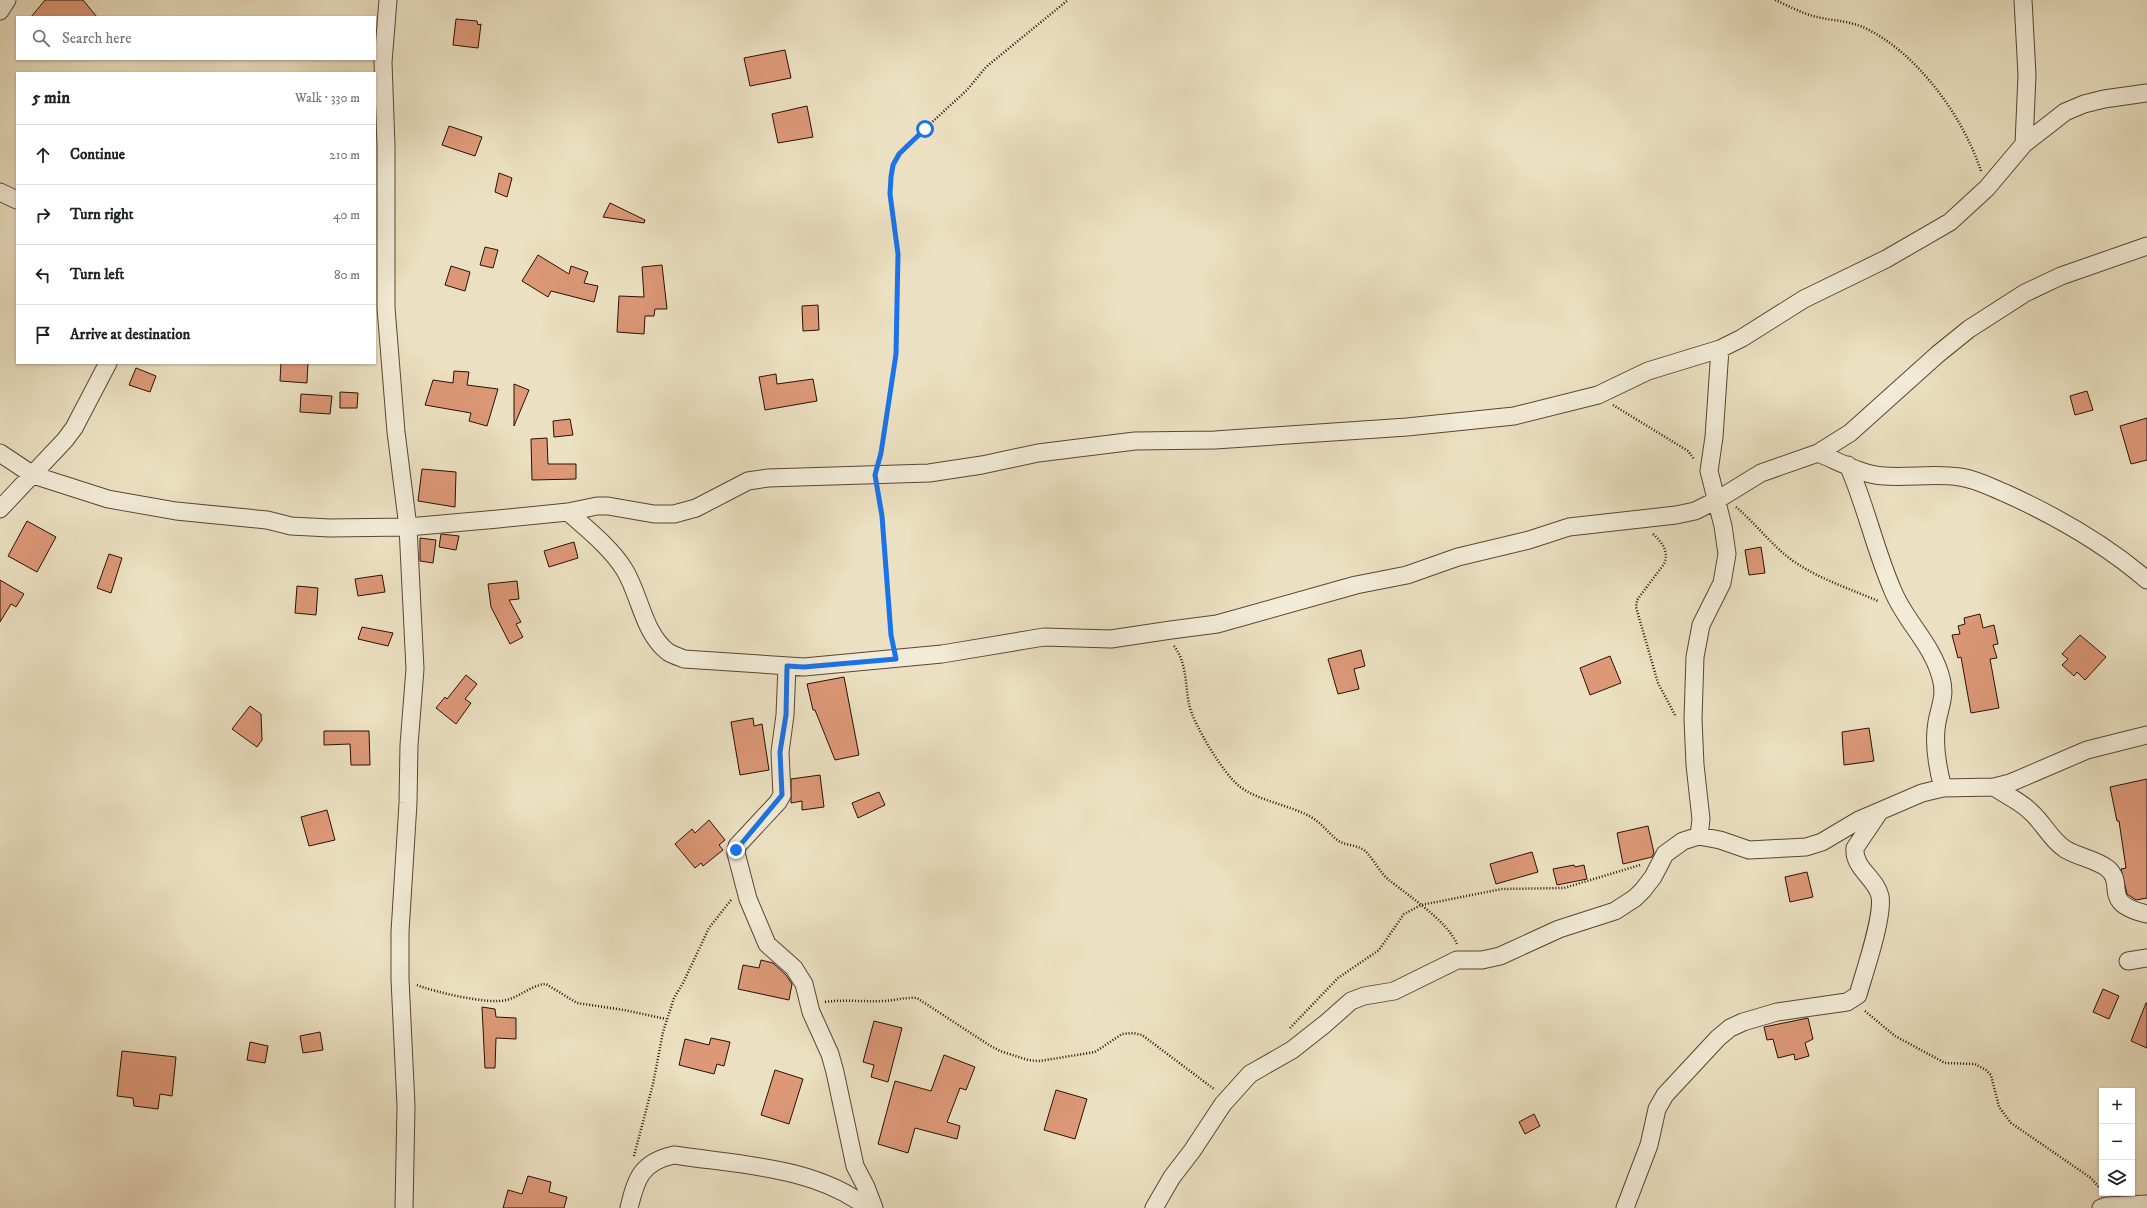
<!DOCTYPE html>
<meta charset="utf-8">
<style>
:root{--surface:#fff;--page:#f2f2f2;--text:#202124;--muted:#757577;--line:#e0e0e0}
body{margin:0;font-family:"IM FELL DW Pica",serif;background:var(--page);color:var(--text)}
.controls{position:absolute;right:12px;bottom:12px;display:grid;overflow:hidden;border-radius:0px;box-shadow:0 1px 3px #0004}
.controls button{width:36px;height:36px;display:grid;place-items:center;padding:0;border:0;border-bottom:1px solid var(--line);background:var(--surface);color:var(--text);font:20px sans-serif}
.stop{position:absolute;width:12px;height:12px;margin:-9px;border:3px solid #1a73e8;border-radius:50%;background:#fff}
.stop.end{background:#1a73e8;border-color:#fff;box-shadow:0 1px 4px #0008}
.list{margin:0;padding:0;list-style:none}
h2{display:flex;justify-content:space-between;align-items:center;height:52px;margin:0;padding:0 16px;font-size:17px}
h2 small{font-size:13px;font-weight:400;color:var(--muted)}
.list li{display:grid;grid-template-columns:26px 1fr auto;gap:12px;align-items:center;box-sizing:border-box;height:60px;padding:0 16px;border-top:1px solid var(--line)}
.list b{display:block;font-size:15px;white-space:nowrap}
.list em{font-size:13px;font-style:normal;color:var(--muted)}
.icon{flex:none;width:22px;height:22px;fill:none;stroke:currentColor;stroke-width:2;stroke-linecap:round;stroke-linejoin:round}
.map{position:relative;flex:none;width:2147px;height:1208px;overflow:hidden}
.search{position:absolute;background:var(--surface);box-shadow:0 1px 3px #0004;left:16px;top:16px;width:360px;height:44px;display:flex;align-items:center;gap:10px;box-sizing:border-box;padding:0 14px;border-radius:0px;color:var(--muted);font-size:15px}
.panel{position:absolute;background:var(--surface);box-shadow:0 1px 3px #0004;left:16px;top:72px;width:360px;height:292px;border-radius:0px}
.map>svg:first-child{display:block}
.building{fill:#dc9877;stroke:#291104}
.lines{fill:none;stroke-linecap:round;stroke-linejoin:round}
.minor-casing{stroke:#5a4533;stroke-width:19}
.path{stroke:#291104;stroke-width:2.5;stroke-dasharray:1 2;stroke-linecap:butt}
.minor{stroke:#f2ebd7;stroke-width:17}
.route{stroke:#1a73e8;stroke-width:5}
</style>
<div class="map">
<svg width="2147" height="1208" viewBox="0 0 2147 1208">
<rect width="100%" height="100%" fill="#ebe0c1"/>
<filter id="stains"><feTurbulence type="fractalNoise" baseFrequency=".005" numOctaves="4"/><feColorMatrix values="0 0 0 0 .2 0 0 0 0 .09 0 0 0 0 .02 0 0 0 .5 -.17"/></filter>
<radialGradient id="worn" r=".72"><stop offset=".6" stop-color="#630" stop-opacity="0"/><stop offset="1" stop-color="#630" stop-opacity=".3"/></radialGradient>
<!-- building -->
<path class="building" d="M45 0H83L97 17H31Z
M456 19 477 21 478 25 481 24 478 48 453 45Z
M785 50 791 78 750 86 744 58Z
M807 106 813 137 778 143 772 114Z
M449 126 482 137 475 156 442 145Z
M499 173 512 178 507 197 495 192Z
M610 203 645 220 644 223 603 217Z
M485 247 498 250 493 268 480 265Z
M538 255 569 274 571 266 588 272 584 283 598 286 594 302 551 291 548 297 522 281Z
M662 265 667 309H655L654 316H645L644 334 617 332 619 296 644 297 642 267Z
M451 266 470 272 465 291 445 285Z
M818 305 819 330 803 331 802 306Z
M281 363H308L307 383 280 381Z
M136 368 156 376 150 392 129 385Z
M454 371 469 372 467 385 498 389 487 426 469 421 471 413 425 405 433 380 453 383Z
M776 374 777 384 813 379 817 401 765 410 759 377Z
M514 384 529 390 514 426Z
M2087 391 2093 410 2075 415 2070 396Z
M340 392 358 393 357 408H340Z
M301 394 332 396 330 414 300 412Z
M2147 418V460L2131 464 2120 426Z
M570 419 573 435 554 437 553 421Z
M547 438 548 464H576V479L532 480 531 439Z
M422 469 456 472 455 507 418 501Z
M27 521 56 537 37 572 8 556Z
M441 534 459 536 456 550 439 547Z
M420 538 436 540 433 563 420 561Z
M574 542 578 558 549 567 544 551Z
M1761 547 1765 573 1749 575 1745 550Z
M109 554 122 558 111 593 97 588Z
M382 575 385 592 358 596 355 579Z
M0 580 24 594 16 607 11 604 0 622Z
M517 581 519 599 509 600 521 622 516 624 523 637 510 644 491 607 488 584Z
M297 586 318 588 316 615 295 613Z
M1980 614 1983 628 1994 625 1998 644 1993 645 1997 658 1990 659 1999 708 1971 713 1961 657 1958 658 1952 635 1960 634 1958 626 1965 624 1964 618Z
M362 627 393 633 388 646 358 639Z
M2080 635 2106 657 2085 680 2077 672 2074 676 2062 665 2068 659 2062 654Z
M1361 650 1365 666 1354 669 1359 689 1338 694 1328 659Z
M1610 656 1621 683 1590 695 1580 668Z
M466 675 477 684 465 699 471 703 456 724 436 708 445 697 447 699Z
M844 677 859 755 835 760 815 710H813L807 684Z
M250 706 261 714 262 740 257 747 232 729Z
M753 718 754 726 762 724 769 770 740 775 731 722Z
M1869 728 1874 761 1844 765 1842 732Z
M324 731H369L370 765H351L350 744 324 745Z
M820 775 824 807 802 810V801L791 803V779Z
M2147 779V898L2136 900 2127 894 2121 869 2126 868 2119 821H2117L2110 787Z
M879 792 885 805 858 818 852 803Z
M327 810 335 840 309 846 301 817Z
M709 820 725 840 719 845 723 850 703 866 701 863 695 868 675 844 692 829 695 833Z
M1648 826 1654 853 1652 857 1623 864 1617 833Z
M1532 852 1538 872 1496 884 1490 864Z
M1574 865 1575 867 1584 865 1587 879 1557 885 1553 869Z
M1807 872 1813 897 1790 902 1785 877Z
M761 960 773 963 786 975 792 984 789 1000 738 989 743 965 759 968Z
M2103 989 2119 996 2109 1019 2093 1012Z
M2146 1003H2147V1048L2131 1041Z
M482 1007 495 1009 496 1017 516 1018V1039L496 1038 495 1068H485Z
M1808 1018 1813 1039 1805 1043 1809 1056 1795 1060 1794 1054 1778 1058 1773 1039 1767 1040 1764 1027Z
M874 1021 902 1028 888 1082 871 1077 874 1065 863 1062Z
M320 1032 323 1050 303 1053 300 1036Z
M711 1038 730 1042 724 1066 717 1064 714 1074 679 1065 685 1039 709 1045Z
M250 1042 268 1046 265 1063 247 1060Z
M122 1051 176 1057 172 1096 160 1094 158 1109 134 1106 133 1098 117 1096Z
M944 1055 975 1067 966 1090 960 1088 947 1122 960 1126 957 1139 915 1128 908 1153 878 1144 895 1081 931 1091Z
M775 1070 803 1079 789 1124 761 1115Z
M1056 1090 1087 1099 1075 1139 1044 1130Z
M1534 1114 1540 1126 1525 1134 1519 1122Z
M528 1176 551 1182 549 1192 567 1197 564 1208H503L508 1190 522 1194Z"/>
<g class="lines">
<defs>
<path id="minor" d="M388 0 383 62 386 146V308L396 432 408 527 415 669 409 745 408 803 400 932V979L406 1106 404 1208
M2023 0 2027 75 2024 144
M0 11 7 0
M0 192 17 200
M0 453 33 475 108 499 176 511 267 520 291 526 330 528 408 527 498 519 568 512 597 506H608L654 514H674L696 508 748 481 768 478 929 473 982 465 1038 453 1135 441 1215 440 1407 427 1514 416 1598 395 1648 371 1720 349 1742 338 1804 299 1886 259 1950 222 1987 188 2024 144 2065 112 2084 104 2104 99 2147 93
M1818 453C1838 461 1862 475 1884 476 1909 478 1934 473 1960 477 1976 479 1990 487 2005 493 2056 516 2105 544 2147 580
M1848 465C1866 506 1875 550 1893 591 1905 621 1933 645 1941 678 1946 695 1940 706 1937 722 1933 744 1937 766 1943 788
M0 509 65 440 74 428 108 363
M568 512C587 529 610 547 624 569 640 594 643 633 668 652 673 655 679 657 684 659L804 667 942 654 1044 637 1111 639 1171 630 1217 624 1356 585 1407 575 1458 557 1529 540 1569 527 1676 515 1695 511 1717 500 1761 473 1818 453 1850 433 1938 354 1969 329 2025 293 2061 276 2147 246
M787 666 785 715 780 752 782 795 778 802 737 846 736 853 748 899 767 944 794 968 804 984 811 1012 830 1054 835 1072 855 1166 866 1187 874 1208
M1994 787C2007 796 2022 802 2032 813 2044 824 2051 840 2065 849 2078 857 2095 859 2107 868 2127 884 2099 903 2147 914
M1699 836 1701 819 1695 765 1693 719 1695 657 1701 625 1722 583 1727 554 1723 526 1709 471 1714 437 1720 349
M2128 961 2147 958
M629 1208C636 1179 641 1162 674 1155 738 1165 815 1166 868 1208
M1154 1208 1172 1177 1192 1151 1223 1104 1250 1074 1292 1050 1325 1024 1351 1001 1364 996 1394 991 1457 960H1482L1500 956 1559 929 1615 911 1635 898 1643 890 1653 877 1665 854 1683 841 1699 836 1720 840 1749 850 1806 847 1822 842 1859 820 1922 793 1943 788 1994 787 2010 783 2087 750 2147 735
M1625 1208 1649 1145 1657 1109 1665 1095 1718 1038 1730 1028 1743 1022 1777 1012 1847 1002 1858 995C1864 973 1884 916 1880 896 1876 878 1853 868 1855 848L1880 811
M2101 1208 2107 1206 2147 1204"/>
</defs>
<!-- minor casing -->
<use href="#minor" class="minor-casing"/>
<!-- path -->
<path class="path" d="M1775 0C1789 6 1803 14 1817 17 1834 21 1852 21 1867 29 1919 55 1963 117 1981 171
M1613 405 1688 451 1694 459
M880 458 896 354 898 255 890 193 893 165 906 146 967 90 986 67 1068 0
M878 491 882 516 892 643
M1736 507C1755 523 1770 543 1789 558 1816 578 1848 588 1878 601
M1653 534C1663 543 1669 552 1664 564L1637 600 1636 607 1658 683 1676 717
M1174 646C1187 663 1185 684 1189 704 1193 724 1223 773 1239 786 1258 801 1290 805 1311 817 1321 823 1328 832 1336 839 1344 846 1355 844 1364 850 1374 859 1379 872 1389 880 1409 896 1447 921 1457 944
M417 985C434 992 490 1005 506 1000 520 997 531 985 546 984L577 1003 624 1010 666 1019
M825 1002C845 999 862 1002 882 1001 894 1001 904 997 917 998L989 1045 1000 1051 1028 1060 1040 1061 1095 1052 1122 1034 1133 1033 1142 1035 1214 1089
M1865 1011 1895 1036 1945 1063 1975 1064 1986 1070 1991 1075 1999 1107 2011 1123 2091 1178 2102 1191
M1290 1028 1338 978 1379 950 1404 914 1421 905 1502 889 1564 888 1640 865
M634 1156 653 1084 663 1032 674 998 683 983 709 928 731 900"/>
<!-- minor -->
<use href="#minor" class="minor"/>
</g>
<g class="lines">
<!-- route -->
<path class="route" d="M736 850 782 795 780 752 786 715 787 666 804 667 896 659 891 635 882 516 875 475 881 453 896 354 898 254 890 194 891 177 893 165 899 154 925 129"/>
</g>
<rect width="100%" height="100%" filter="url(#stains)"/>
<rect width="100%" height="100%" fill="url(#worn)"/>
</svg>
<div class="controls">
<button>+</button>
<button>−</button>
<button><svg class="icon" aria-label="layers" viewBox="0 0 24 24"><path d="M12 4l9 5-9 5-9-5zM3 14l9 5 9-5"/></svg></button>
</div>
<div class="stop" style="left:925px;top:129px"></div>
<div class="stop end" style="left:736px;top:850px"></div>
<div class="search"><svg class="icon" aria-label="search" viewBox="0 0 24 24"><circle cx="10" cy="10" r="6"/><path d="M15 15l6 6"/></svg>Search here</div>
<section class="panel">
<h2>5 min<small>Walk · 330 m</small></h2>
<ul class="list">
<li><svg class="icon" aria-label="ahead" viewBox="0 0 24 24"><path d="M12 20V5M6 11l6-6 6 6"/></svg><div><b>Continue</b></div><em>210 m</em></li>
<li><svg class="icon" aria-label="right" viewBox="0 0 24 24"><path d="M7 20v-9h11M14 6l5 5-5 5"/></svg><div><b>Turn right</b></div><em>40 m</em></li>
<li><svg class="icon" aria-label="left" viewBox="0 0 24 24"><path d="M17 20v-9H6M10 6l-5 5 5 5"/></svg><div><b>Turn left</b></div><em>80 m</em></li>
<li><svg class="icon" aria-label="arrive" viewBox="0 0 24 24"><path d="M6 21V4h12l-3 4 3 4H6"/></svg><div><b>Arrive at destination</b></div></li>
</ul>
</section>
</div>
